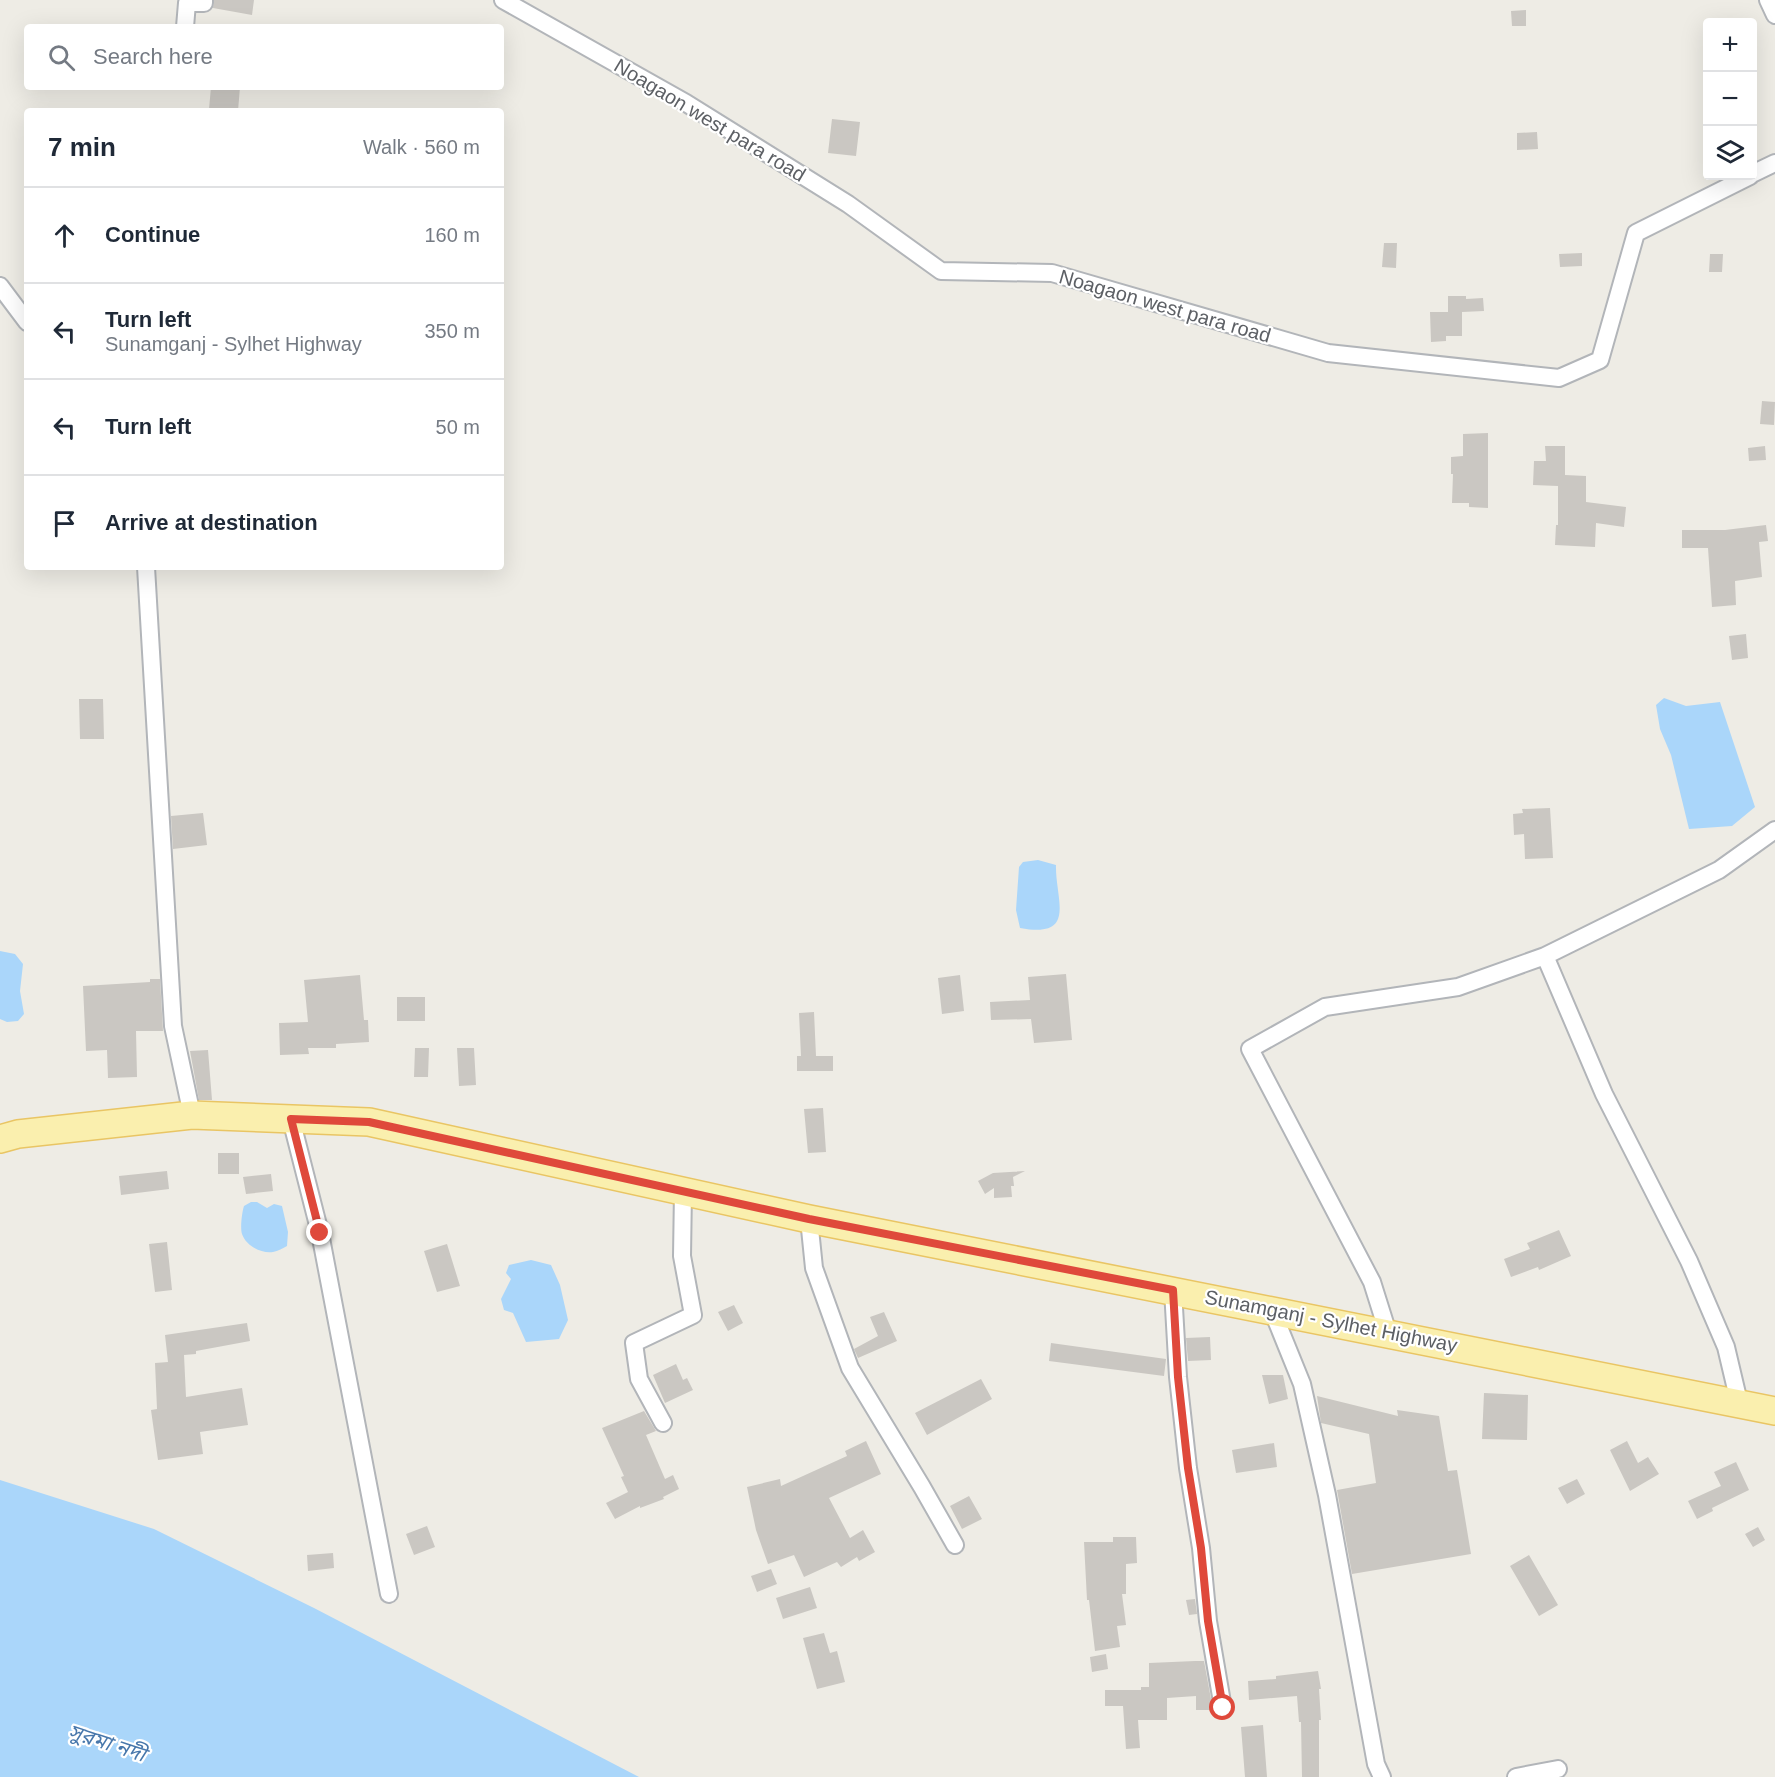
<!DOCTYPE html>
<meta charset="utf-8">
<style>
:root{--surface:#fff;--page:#f6f6f7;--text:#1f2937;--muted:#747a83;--line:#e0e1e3}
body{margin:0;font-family:Helvetica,"Noto Sans Bengali",sans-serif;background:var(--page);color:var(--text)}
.controls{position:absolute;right:18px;top:18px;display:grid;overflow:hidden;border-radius:6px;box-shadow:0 6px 24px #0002}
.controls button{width:54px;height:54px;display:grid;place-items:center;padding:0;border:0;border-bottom:2px solid var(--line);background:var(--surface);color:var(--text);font:30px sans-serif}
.stop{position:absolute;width:18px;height:18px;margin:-14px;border:4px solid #df493b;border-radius:50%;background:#fff}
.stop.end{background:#df493b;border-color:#fff;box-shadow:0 2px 6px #0008}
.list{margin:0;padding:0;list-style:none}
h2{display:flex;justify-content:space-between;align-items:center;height:78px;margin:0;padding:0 24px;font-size:26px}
h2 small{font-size:20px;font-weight:400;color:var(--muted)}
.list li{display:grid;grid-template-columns:39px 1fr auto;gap:18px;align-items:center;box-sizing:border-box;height:96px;padding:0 24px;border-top:2px solid var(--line)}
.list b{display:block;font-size:22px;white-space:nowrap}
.list p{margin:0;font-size:20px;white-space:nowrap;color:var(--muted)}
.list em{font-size:20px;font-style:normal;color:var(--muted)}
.icon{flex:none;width:33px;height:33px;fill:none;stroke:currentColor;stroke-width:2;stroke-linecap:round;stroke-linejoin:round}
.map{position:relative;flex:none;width:1775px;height:1777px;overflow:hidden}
.search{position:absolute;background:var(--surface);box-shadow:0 6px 24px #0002;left:24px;top:24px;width:480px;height:66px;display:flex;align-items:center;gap:15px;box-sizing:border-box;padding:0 21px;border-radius:6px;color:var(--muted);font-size:22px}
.panel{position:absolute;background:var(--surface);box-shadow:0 6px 24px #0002;left:24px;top:108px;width:480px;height:462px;border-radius:6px}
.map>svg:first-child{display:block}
.water{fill:#aad6fa}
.building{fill:#cac7c2}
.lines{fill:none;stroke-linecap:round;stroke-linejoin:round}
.street-casing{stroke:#b2b5b9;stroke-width:20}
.primary-casing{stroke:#e9c564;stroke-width:30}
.street{stroke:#fff;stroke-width:16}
.primary{stroke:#faefae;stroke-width:27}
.route{stroke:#df493b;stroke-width:8}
.labels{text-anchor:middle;stroke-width:4.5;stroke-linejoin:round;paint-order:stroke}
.street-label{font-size:20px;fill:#5d6065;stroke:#fff}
.water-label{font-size:21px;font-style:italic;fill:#4777ab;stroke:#fff}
</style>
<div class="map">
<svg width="1775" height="1777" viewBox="0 0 1775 1777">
<rect width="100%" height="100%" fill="#eeece5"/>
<!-- water -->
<path class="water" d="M1664 698 1686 706 1720 702 1755 807 1732 826 1689 829 1671 755 1660 729 1656 705Z
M1038 860 1056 865C1055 899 1078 939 1020 928L1016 910 1019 867 1023 862Z
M0 951 15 954 23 964 20 991 24 1014 18 1021 7 1022 0 1019Z
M251 1202H257L267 1208 274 1204 282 1206 288 1232 287 1246C283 1248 278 1251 273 1252 262 1254 246 1246 242 1234 240 1228 242 1212 244 1206Z
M531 1260 551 1265 560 1285 568 1320 559 1339 526 1342 513 1313 504 1310 501 1299 511 1279 506 1273 509 1265Z
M0 1480 154 1529 314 1608 639 1777H0Z"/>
<!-- building -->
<path class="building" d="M214 0H254L252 15 213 8Z
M1526 10V26H1512L1511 11Z
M211 87H240L238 111 209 109Z
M832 119 860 122 856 156 828 153Z
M1537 132 1538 149 1517 150V133Z
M1384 243H1397L1396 268 1382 267Z
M1582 253V266L1560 267 1559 254Z
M1710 254H1723L1722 272H1709Z
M1448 296H1466V299L1483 298 1484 311 1462 312V336H1446V341L1431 342 1430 312H1448Z
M1762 401 1775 402 1774 425 1760 424Z
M1488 433V508L1469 507V503H1452L1453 474H1451V457L1463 456V434Z
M1545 446H1565V475L1586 476V502L1626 507 1624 527 1596 523 1595 547 1555 545 1556 525H1558V486L1533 485 1534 461H1546Z
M1765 446 1766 460 1749 461 1748 448Z
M1766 525 1768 541 1759 542 1762 577 1735 581 1736 605 1712 607 1708 548H1682V530H1725Z
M1746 634 1748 658 1732 660 1729 636Z
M79 699H103L104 739H80Z
M1550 808 1553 858 1525 859 1524 834 1514 835 1513 814 1523 813 1522 809Z
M203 813 207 845 173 849 171 816Z
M1066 974 1072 1040 1034 1043 1031 1019 991 1020 990 1002 1030 1000 1028 977Z
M360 975 364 1020H368L369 1042 336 1044V1048H308L309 1054 280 1055 279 1023 308 1022 304 980Z
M960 975 964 1011 942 1014 938 978Z
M150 979H160L163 1031H136L137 1077 108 1078 107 1050 86 1051 83 986 150 982Z
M397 997H425V1021H397Z
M814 1012 816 1056H833V1071H797V1056H801L799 1013Z
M415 1048H429L428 1077H414Z
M457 1048H474L476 1085 459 1086Z
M208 1050 212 1100H199L190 1051Z
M823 1108 826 1152 808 1153 804 1109Z
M218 1153H239V1174H218Z
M167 1171 169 1189 121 1195 119 1176Z
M1025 1171 1013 1177 1014 1186H1011L1012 1197 994 1198V1188L985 1194 978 1181 993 1173Z
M271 1174 273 1191 246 1194 243 1177Z
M1559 1230 1571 1256 1539 1270 1538 1267 1511 1277 1504 1259 1530 1249 1527 1243Z
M167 1242 172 1290 155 1292 149 1244Z
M447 1244 460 1286 437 1292 424 1251Z
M734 1305 743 1323 728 1331 718 1312Z
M884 1312 897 1341 858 1358 854 1349 878 1336 870 1317Z
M247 1323 250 1341 196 1351V1354L184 1355 186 1397 242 1388 248 1425 200 1432 203 1454 158 1460 151 1410 157 1409 155 1363 168 1362 165 1335Z
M1210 1337 1211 1360 1188 1361 1186 1338Z
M1051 1343 1166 1359 1164 1376 1049 1361Z
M676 1364 683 1380 687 1378 693 1390 665 1403 653 1375Z
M1262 1375H1283L1288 1399 1269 1404Z
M981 1379 992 1399 927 1435 915 1413Z
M1484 1393 1528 1395 1527 1440 1482 1439Z
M1317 1396 1398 1416 1397 1410 1439 1416 1448 1471 1457 1470 1471 1554 1352 1574 1337 1490 1376 1483 1369 1434 1321 1423Z
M644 1411 656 1431 646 1435 665 1479 673 1475 679 1489 663 1497 664 1499 640 1508V1506L615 1519 606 1503 628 1492 621 1477 624 1476 602 1428Z
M866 1441 881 1474 829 1498 850 1538 863 1530 875 1552 859 1561 857 1557 841 1567 837 1562 804 1577 794 1555 768 1564 756 1530 747 1487 780 1479 781 1486 847 1456 845 1451Z
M1627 1441 1638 1463 1648 1457 1659 1474 1630 1491 1610 1450Z
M1274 1443 1277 1467 1236 1473 1232 1450Z
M1736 1462 1749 1490 1712 1508 1713 1511 1697 1519 1688 1501 1721 1486 1714 1472Z
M1577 1479 1585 1494 1567 1504 1558 1488Z
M969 1496 982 1519 962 1529 950 1506Z
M427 1526 435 1547 414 1555 406 1534Z
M1758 1527 1765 1540 1753 1547 1745 1534Z
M1113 1537H1136L1137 1563 1126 1564V1594H1122L1126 1625 1117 1626 1120 1647 1095 1651 1089 1600H1087L1084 1542H1113Z
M333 1553 334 1568 308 1571 307 1555Z
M1529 1555 1558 1605 1539 1616 1510 1566Z
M771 1569 777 1584 757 1592 751 1576Z
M810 1587 817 1608 783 1619 776 1598Z
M1195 1599 1197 1614 1189 1615 1186 1600Z
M824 1633 830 1653 837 1651 845 1682 817 1689 803 1638Z
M1106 1654 1108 1669 1092 1672 1090 1657Z
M1195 1661H1204L1213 1710H1196V1696L1167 1698V1720H1138L1140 1748 1126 1749 1123 1706H1105V1690H1141V1687H1149V1663Z
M1318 1671 1321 1689H1319L1321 1720H1319V1777H1302L1301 1722H1299L1297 1696 1249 1700 1248 1681 1276 1679V1676Z
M1263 1725 1267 1777H1245L1241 1727Z"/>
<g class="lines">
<defs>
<path id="street" d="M503 0 686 103 848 204 941 271 1052 273 1328 353 1559 378 1600 360 1636 233 1750 176
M1768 0 1775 15
M185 27 187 3H204V0
M1752 174 1775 163
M0 286 27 322
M146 567 173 1026 192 1115
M291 1119 320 1233 389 1594
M809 1219 814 1268 850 1368 922 1487 955 1545
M1173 1290 1178 1377 1188 1468 1201 1548 1208 1621 1223 1708
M1272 1310 1302 1384 1327 1495 1376 1764 1382 1777
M1388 1333 1372 1282 1250 1049 1325 1007 1458 987 1545 956
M1739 1402 1726 1347 1689 1261 1604 1094 1545 956 1719 870 1775 830
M663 1423 639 1379 634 1343 693 1315 682 1256 683 1191
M1516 1777 1558 1769"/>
<path id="primary" d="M0 1139 18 1134 192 1115 369 1122 809 1219 1775 1411"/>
</defs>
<!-- street casing -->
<use href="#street" class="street-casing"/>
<!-- primary casing -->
<use href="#primary" class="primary-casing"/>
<!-- street -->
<use href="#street" class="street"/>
<!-- primary -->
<use href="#primary" class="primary"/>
</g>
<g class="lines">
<!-- route -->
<path class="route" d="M320 1233 291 1119 369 1122 809 1219 1173 1290 1178 1377 1188 1468 1201 1548 1208 1621 1223 1708"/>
</g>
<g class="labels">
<!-- street labels -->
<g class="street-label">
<text transform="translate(710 120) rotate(31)" y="7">Noagaon west para road</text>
<text transform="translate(1165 306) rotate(16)" y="7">Noagaon west para road</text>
<text transform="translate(1331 1321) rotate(11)" y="7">Sunamganj - Sylhet Highway</text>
</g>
<!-- water labels -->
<g class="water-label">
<text transform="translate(107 1743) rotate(18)" y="7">সুরমা নদী</text>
</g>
</g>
</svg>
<div class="controls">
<button>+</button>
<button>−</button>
<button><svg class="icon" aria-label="layers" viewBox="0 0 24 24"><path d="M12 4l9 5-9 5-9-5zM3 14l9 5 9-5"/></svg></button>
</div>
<div class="stop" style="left:1223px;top:1708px"></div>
<div class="stop end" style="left:320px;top:1233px"></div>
<div class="search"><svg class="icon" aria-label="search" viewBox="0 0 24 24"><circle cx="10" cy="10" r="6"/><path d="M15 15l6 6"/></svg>Search here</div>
<section class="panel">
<h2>7 min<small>Walk · 560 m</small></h2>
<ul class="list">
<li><svg class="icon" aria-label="ahead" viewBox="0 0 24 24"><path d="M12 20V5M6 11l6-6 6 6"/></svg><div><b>Continue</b></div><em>160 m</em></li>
<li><svg class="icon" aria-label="left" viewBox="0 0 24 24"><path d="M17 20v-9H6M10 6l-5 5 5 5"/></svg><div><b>Turn left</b><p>Sunamganj - Sylhet Highway</p></div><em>350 m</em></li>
<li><svg class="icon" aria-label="left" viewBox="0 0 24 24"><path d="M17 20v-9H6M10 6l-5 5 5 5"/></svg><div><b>Turn left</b></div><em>50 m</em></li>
<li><svg class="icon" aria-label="arrive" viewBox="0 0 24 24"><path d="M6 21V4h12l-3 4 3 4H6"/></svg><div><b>Arrive at destination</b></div></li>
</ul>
</section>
</div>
